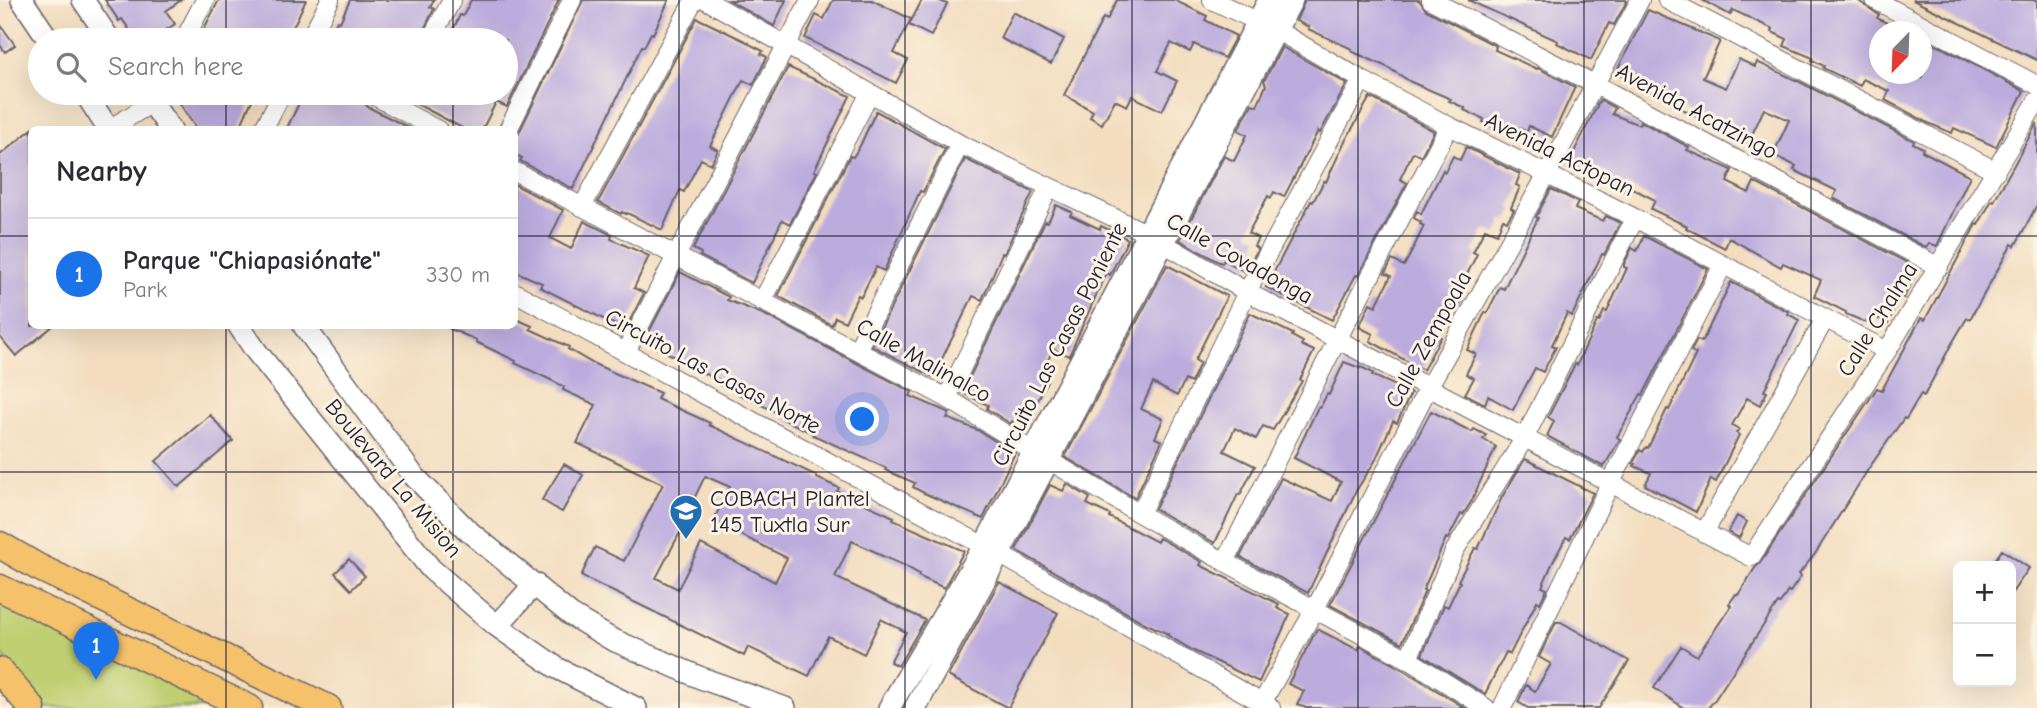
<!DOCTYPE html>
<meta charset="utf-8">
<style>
:root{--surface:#fff;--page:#f2f2f3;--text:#2b2b33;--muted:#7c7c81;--line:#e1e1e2;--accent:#1a73e8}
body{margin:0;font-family:"Comic Neue",sans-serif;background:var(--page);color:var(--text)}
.controls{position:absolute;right:21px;bottom:21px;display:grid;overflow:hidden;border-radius:10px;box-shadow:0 7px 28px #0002}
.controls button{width:63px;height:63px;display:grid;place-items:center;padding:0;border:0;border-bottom:2px solid var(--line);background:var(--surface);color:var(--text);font:35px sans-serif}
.compass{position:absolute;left:1869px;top:21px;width:63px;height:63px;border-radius:50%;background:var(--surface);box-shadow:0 7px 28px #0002;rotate:203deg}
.you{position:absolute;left:863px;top:420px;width:24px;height:24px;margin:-18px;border:5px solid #fff;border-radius:50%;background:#1a73e8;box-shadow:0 0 0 10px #1a73e833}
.badge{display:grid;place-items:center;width:46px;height:46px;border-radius:50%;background:var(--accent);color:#fff;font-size:23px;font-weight:700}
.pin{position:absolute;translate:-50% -58px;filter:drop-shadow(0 2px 4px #0008)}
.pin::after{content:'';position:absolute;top:37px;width:24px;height:21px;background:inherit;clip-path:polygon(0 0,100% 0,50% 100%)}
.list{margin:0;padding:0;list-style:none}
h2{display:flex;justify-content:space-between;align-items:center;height:91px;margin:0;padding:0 28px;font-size:30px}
h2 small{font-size:23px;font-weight:400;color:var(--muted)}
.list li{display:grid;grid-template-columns:46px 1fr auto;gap:21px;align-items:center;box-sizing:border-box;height:112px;padding:0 28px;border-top:2px solid var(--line)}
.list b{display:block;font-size:26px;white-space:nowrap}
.list p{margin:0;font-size:23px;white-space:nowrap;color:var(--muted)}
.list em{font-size:23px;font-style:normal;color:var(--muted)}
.icon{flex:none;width:38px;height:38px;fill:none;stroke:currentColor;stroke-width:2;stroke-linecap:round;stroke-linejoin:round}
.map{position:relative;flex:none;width:2037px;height:708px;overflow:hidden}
.search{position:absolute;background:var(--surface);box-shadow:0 7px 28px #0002;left:28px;top:28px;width:490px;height:77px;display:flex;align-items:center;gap:18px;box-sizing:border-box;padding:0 24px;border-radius:38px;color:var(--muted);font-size:26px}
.panel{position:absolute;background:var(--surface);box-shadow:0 7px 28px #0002;left:28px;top:126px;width:490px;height:203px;border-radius:10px}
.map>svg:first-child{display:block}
.green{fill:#bfcf71;stroke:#707856;stroke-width:2}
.building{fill:#bcacde;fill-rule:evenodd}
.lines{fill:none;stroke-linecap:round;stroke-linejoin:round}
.minor-casing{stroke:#6b6369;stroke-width:20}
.tertiary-casing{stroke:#6b6369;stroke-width:24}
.primary-casing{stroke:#6b6369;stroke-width:29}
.minor{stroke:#fff;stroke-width:18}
.tertiary{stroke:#fff;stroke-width:21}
.primary{stroke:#f5c16b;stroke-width:26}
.grid{fill:none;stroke:#22223b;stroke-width:2;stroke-opacity:0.55}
.labels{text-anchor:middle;stroke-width:6;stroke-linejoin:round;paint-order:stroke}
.street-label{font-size:23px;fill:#22223b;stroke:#fcf5e5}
.poi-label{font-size:23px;fill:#22223b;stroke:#fcf5e5;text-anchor:start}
</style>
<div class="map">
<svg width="2037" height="708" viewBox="0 0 2037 708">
<rect width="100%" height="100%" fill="#fcf5e5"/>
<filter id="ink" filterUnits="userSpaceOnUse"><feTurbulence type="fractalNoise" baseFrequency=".0143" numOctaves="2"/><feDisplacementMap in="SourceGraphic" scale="14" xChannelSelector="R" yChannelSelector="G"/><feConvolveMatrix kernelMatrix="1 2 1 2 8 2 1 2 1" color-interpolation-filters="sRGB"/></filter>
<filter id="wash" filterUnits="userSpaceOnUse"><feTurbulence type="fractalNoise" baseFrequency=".00686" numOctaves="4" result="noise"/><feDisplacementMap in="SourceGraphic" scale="28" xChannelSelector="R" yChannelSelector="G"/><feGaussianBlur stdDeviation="1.57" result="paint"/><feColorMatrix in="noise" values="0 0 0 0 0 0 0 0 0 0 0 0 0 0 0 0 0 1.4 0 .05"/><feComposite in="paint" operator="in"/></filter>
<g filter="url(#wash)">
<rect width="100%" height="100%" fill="#f3ddbe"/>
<!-- green -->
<path class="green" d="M0 600 231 708H44L0 652Z"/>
<g id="blocks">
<!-- building -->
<path class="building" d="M105 0H181L166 11 175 24 151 40H142L135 30 131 32 122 19 119 21Z
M219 0H306L287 40H198Z
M350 0H434L430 7 434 9 419 40H329L337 21 340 22Z
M471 0H559L507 107 496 102 482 130H466L415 103 420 93H506V40H448L460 15 463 16Z
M583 0H669L653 34 651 33 644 47 642 46 573 189 520 161 522 158 514 154V139L518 135Z
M729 0H786L774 26Z
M833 0H872L911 19 894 53 908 60 896 83 805 38 816 15 824 19Z
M922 0H938L947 4 931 36 909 25Z
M1117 0H1174L1207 16 1205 20 1236 36 1224 58 1194 44 1190 52 1171 43 1157 71 1177 81 1162 111 1132 96 1127 106 1115 100 1102 124 1090 117 1093 111 1064 95 1103 18 1107 20Z
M1305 0H1419L1426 10 1496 46 1495 50 1537 69 1538 68 1575 87 1552 137 1529 126 1527 132 1506 122 1502 130 1483 122 1484 119 1464 110 1465 108 1449 101 1451 99 1411 82 1387 67 1351 51 1352 49 1308 29 1309 27 1296 21Z
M1468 0H1626L1627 1 1614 25 1609 23 1591 60 1557 43 1558 41Z
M1702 0H1857L1879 15 1877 18 1904 32H1880V74H1912L1922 78V37L2024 91 1996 147 1954 128 1952 133 1928 123 1885 100 1889 91 1863 79 1860 86 1823 68 1824 66 1812 60 1813 58 1784 46 1787 39 1772 32 1773 29 1733 10 1730 15Z
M1913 0H2037V60L2001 43Z
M1648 10 1720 41 1703 78 1726 88 1739 59 1755 67 1757 62 1802 83 1914 141 1913 143 1923 148 1922 151 1970 176 1937 246 1929 243 1927 248 1833 198 1837 191 1794 170 1796 166 1773 155 1789 120 1764 109 1748 143 1699 118 1616 72Z
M1013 12 1064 39 1051 64 1000 38Z
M697 18 749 43V44L763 51 761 54 767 57 753 85 743 80 710 146 718 150 711 164 701 159 684 192 680 190 662 230 627 213 626 214 622 212 621 214 598 202Z
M0 24 15 45 5 52 0 45Z
M1282 47 1347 84 1320 133 1318 131 1284 197 1274 192 1271 198 1268 196 1248 233 1258 238 1254 246 1258 249 1245 272 1224 260 1222 263 1217 261 1180 240 1224 156 1234 161 1247 135 1238 130 1252 104 1257 106 1266 85 1264 81Z
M788 67 850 96 814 171 817 172 790 224 782 220 752 283 700 256 701 253 693 249Z
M173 93H255L239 130H197Z
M304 93H348L359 98 368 107 413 130H286Z
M1370 97 1434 131 1421 156 1413 152 1400 179 1407 183 1358 276 1356 275 1332 320 1266 287 1311 201 1313 202 1324 181 1326 182 1344 143Z
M1600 100 1615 108 1612 114 1639 125 1640 121 1689 147 1687 150 1732 170 1727 182 1749 193 1754 182 1917 268 1904 298 1900 296 1888 323 1870 315 1867 323 1846 314V312L1814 296 1821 280 1783 263 1781 267 1729 238 1725 248 1686 228 1687 226 1651 209 1655 200 1626 185 1624 191 1603 181 1607 173 1585 163 1581 170 1568 164Z
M876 111 945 149 923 192 920 191 884 271 876 267 861 297 858 295 845 322 835 317 832 325 778 296 850 156 853 157 860 146Z
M2037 123V205L2015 246 2012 244 1970 319 1967 318 1951 345 1924 396 1921 394 1906 419 1904 418 1869 468 1815 554 1799 574 1801 576 1790 592 1788 591 1780 604 1778 603 1714 701 1708 708H1684L1654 688 1681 646 1697 656 1731 606 1729 604 1736 594 1738 595 1755 568 1760 563 1877 388 1882 390 1921 318 1925 320 1974 228 1976 224 1978 225 1992 200 1994 201Z
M32 129V326H53L16 356 0 337V155Z
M1466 147 1520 174 1516 185 1520 187 1511 208 1514 210 1507 221 1503 219 1497 234 1485 229 1473 252 1477 254 1457 295 1463 298 1456 310 1451 307 1437 332 1441 337 1423 370 1370 341 1373 334 1359 327 1370 303 1376 306 1391 276 1385 273 1392 260 1404 266 1411 253 1424 226 1420 224 1421 222 1414 218 1417 211 1421 214 1443 170 1445 172 1453 156 1460 160Z
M965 159 1033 192 1004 254 1002 253 982 300 973 296 933 377 872 346Z
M514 184 563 210 550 238 571 249 584 221 612 235 611 239 649 256 634 288 644 293 625 330 540 287 542 283 514 271Z
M1551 189 1578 202 1575 209 1603 221 1606 216 1620 223 1604 255 1602 254 1572 316 1567 313 1552 345 1556 347 1543 372 1535 368 1513 410 1488 396 1485 404 1465 394 1474 378 1466 374 1476 354 1467 350 1485 312 1487 313 1500 287 1504 289 1538 218 1536 217Z
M1056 205 1072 212 1070 215 1100 229 1101 226 1128 239 1110 275 1106 273 1069 356 1053 349 1042 373 1049 376 1026 427 1012 421 1011 424 987 409 988 405 962 393 1045 221 1048 222Z
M1644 236 1708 269 1643 395 1641 394 1617 437 1620 439 1604 467 1547 436 1554 421 1548 417 1570 374 1575 364 1577 365 1597 321 1599 322 1604 311 1607 312 1627 268 1624 267V264L1632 248 1637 251Z
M1167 265 1227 296 1195 360 1200 363 1191 383 1185 380 1177 396 1153 383 1141 409 1163 419 1155 438 1162 441 1135 498 1065 457Z
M680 272 729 297 727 300 765 315 912 392 910 396 950 413 947 418 977 430 1015 453 983 519 924 493 913 487 915 483 885 470 886 468 813 435 814 434 783 419 784 416 718 384 720 380 693 369 694 367 668 353 644 342Z
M1731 282 1789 312 1788 314 1799 320 1764 391 1767 392 1760 405 1747 398 1732 425 1739 429 1736 433 1739 435 1716 482 1711 479 1696 512 1645 485 1651 473 1634 466 1635 464 1633 463 1640 450 1643 452 1646 447 1648 448 1667 409 1669 410 1696 354 1691 351 1697 340 1702 342Z
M1250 313 1293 334 1292 336 1303 342 1301 345 1314 351 1300 380 1302 381 1273 430 1263 426 1256 439 1235 428 1224 451 1255 466 1240 495 1238 494 1215 543 1155 509Z
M514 318 532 326 530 329 569 347 568 349 592 363 660 393 657 399 710 423 709 425 817 476V478L839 488 837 491 894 517 893 520 964 551 944 588 918 576 919 574 905 566 878 554V553L852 541 835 577 925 620 898 666 890 662 906 632 881 619 864 654 828 636 809 676 748 647 744 656 581 576 595 547 624 561 663 484 577 443 596 405 563 390 564 387 553 381 515 363 516 361 476 342V340L444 326H514ZM705 476 730 487 713 521 787 558 775 582 701 544 678 589 656 578 695 504 692 503Z
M1344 362 1360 368 1361 367 1373 373 1372 375 1411 393 1397 423 1393 421 1375 461 1356 491 1308 593 1240 557 1281 478 1332 501 1341 482 1294 458 1318 407 1320 408 1327 394 1329 395Z
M1431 411 1472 432 1474 429 1486 435 1483 439 1496 447 1471 502 1463 515 1461 514 1448 539 1446 538 1428 579 1423 590 1425 591 1402 643 1330 605Z
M210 415 233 441 179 487 156 461Z
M1525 459 1593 493 1570 539 1566 537 1552 564 1542 587 1547 589 1540 603 1537 601 1510 654 1506 652 1485 694 1422 655 1444 605 1448 607 1460 582 1458 581 1475 548 1478 549 1502 497Z
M564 464 583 475 562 512 542 500Z
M1067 484 1090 498 1087 504 1110 515 1109 517 1157 542 1159 538 1202 562 1200 565 1279 604 1277 608 1290 614 1259 682 1194 651 1167 635 1168 634 1143 622 1016 550 1050 485 1063 491Z
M1737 516 1747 522 1739 538 1728 532Z
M2002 550 2029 568 2011 594V566H1991Z
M349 559 365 576 351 590 335 573Z
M999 582 1058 613 1008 708 948 676Z
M1556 622H1561L1629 661 1599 708H1528L1518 702 1526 685 1535 691 1551 664 1539 657Z
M1317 629 1358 650 1360 646 1402 669 1465 708H1306L1297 704 1304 691 1288 684Z"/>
</g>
</g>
<g filter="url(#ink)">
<use href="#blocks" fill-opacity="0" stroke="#6b6369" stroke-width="2"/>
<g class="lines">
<defs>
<path id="minor" d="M706 0 960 144 1146 233 1247 292 1751 557 1887 351 2037 101
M1212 0 1276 30 1362 80 1449 126 1635 218 1887 351
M1431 0 1594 84 1939 267
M1667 0 1996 171
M1875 0 2037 85
M184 40 205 0
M309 40 330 0
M430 40 452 0
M369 93 438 130
M109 129 152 103 157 93
M263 130 282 93
M508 130 572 0
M514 171 947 398 1033 451 1140 514 1225 562 1408 659 1486 708
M582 207 694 0
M514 292 999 554 1271 708
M763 300 870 93
M857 350 960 144
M626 352 810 0
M947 398 1049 187
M1140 514 1247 292 1362 80
M1704 533 1825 319
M1225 562 1337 340 1449 126
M1408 659 1455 550 1524 439 1635 218
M1262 703 1315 609 1428 388 1547 174 1640 0
M1502 708 1610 484 1723 265"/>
<path id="tertiary" d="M22 0 49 40
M83 0 110 40
M85 93 109 130
M145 93 171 130
M239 326 256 351 431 569 497 626 557 668 636 708
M304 326 413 475 466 529 571 615 611 639 701 678 785 708
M497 626 535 584
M889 708 984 546 1269 0
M915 708 999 554 1292 0"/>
<path id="primary" d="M0 545 38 567 328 708
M0 588 249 708
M0 671 32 708"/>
</defs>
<!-- minor casing -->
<use href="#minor" class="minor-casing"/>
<!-- tertiary casing -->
<use href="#tertiary" class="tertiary-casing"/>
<!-- primary casing -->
<use href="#primary" class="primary-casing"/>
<!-- minor -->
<use href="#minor" class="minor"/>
<!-- tertiary -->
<use href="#tertiary" class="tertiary"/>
<!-- primary -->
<use href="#primary" class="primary"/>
</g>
</g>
<!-- grid -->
<path class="grid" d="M226 0V40M453 0V40M679 0V708M905 0V708M1132 0V708M1358 0V708M1584 0V708M1811 0V708M226 93V130M453 93V130M0 236H32M514 236H2037M226 326V708M453 326V708M0 472H2037"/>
<!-- icons -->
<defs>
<symbol id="university-pin" viewBox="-11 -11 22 30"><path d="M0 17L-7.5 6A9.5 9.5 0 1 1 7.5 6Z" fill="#1f6fb2" stroke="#fcf5e5"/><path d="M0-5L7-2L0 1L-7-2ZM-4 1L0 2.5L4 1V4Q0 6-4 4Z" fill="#fff"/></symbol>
</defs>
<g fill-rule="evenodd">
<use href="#university-pin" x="667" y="492" width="38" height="52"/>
</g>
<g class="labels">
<!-- street labels -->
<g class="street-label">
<text transform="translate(1697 111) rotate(28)" y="8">Avenida Acatzingo</text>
<text transform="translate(1560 154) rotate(26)" y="8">Avenida Actopan</text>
<text transform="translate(1240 258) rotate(29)" y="8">Calle Covadonga</text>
<text transform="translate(1877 319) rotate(-58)" y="8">Calle Chalma</text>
<text transform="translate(1428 339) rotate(-61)" y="8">Calle Zempoala</text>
<text transform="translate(1059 344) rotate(-63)" y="8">Circuito Las Casas Poniente</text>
<text transform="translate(924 360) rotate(29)" y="8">Calle Malinalco</text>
<text transform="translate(713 371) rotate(28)" y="8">Circuito Las Casas Norte</text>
<text transform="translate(394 478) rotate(50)" y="8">Boulevard La Mision</text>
</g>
<!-- poi labels -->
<g class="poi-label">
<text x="710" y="506">COBACH Plantel<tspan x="710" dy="26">145 Tuxtla Sur</tspan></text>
</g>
</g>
</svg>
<div class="controls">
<button>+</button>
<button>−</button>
</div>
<svg class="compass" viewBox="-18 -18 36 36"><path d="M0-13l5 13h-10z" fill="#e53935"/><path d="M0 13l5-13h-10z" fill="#7c7c81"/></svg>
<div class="you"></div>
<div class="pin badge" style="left:96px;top:680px">1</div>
<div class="search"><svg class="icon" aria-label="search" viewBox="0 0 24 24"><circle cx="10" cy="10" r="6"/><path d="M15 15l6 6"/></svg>Search here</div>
<section class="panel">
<h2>Nearby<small></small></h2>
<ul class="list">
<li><span class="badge">1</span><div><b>Parque &quot;Chiapasiónate&quot;</b><p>Park</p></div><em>330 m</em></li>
</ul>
</section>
</div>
